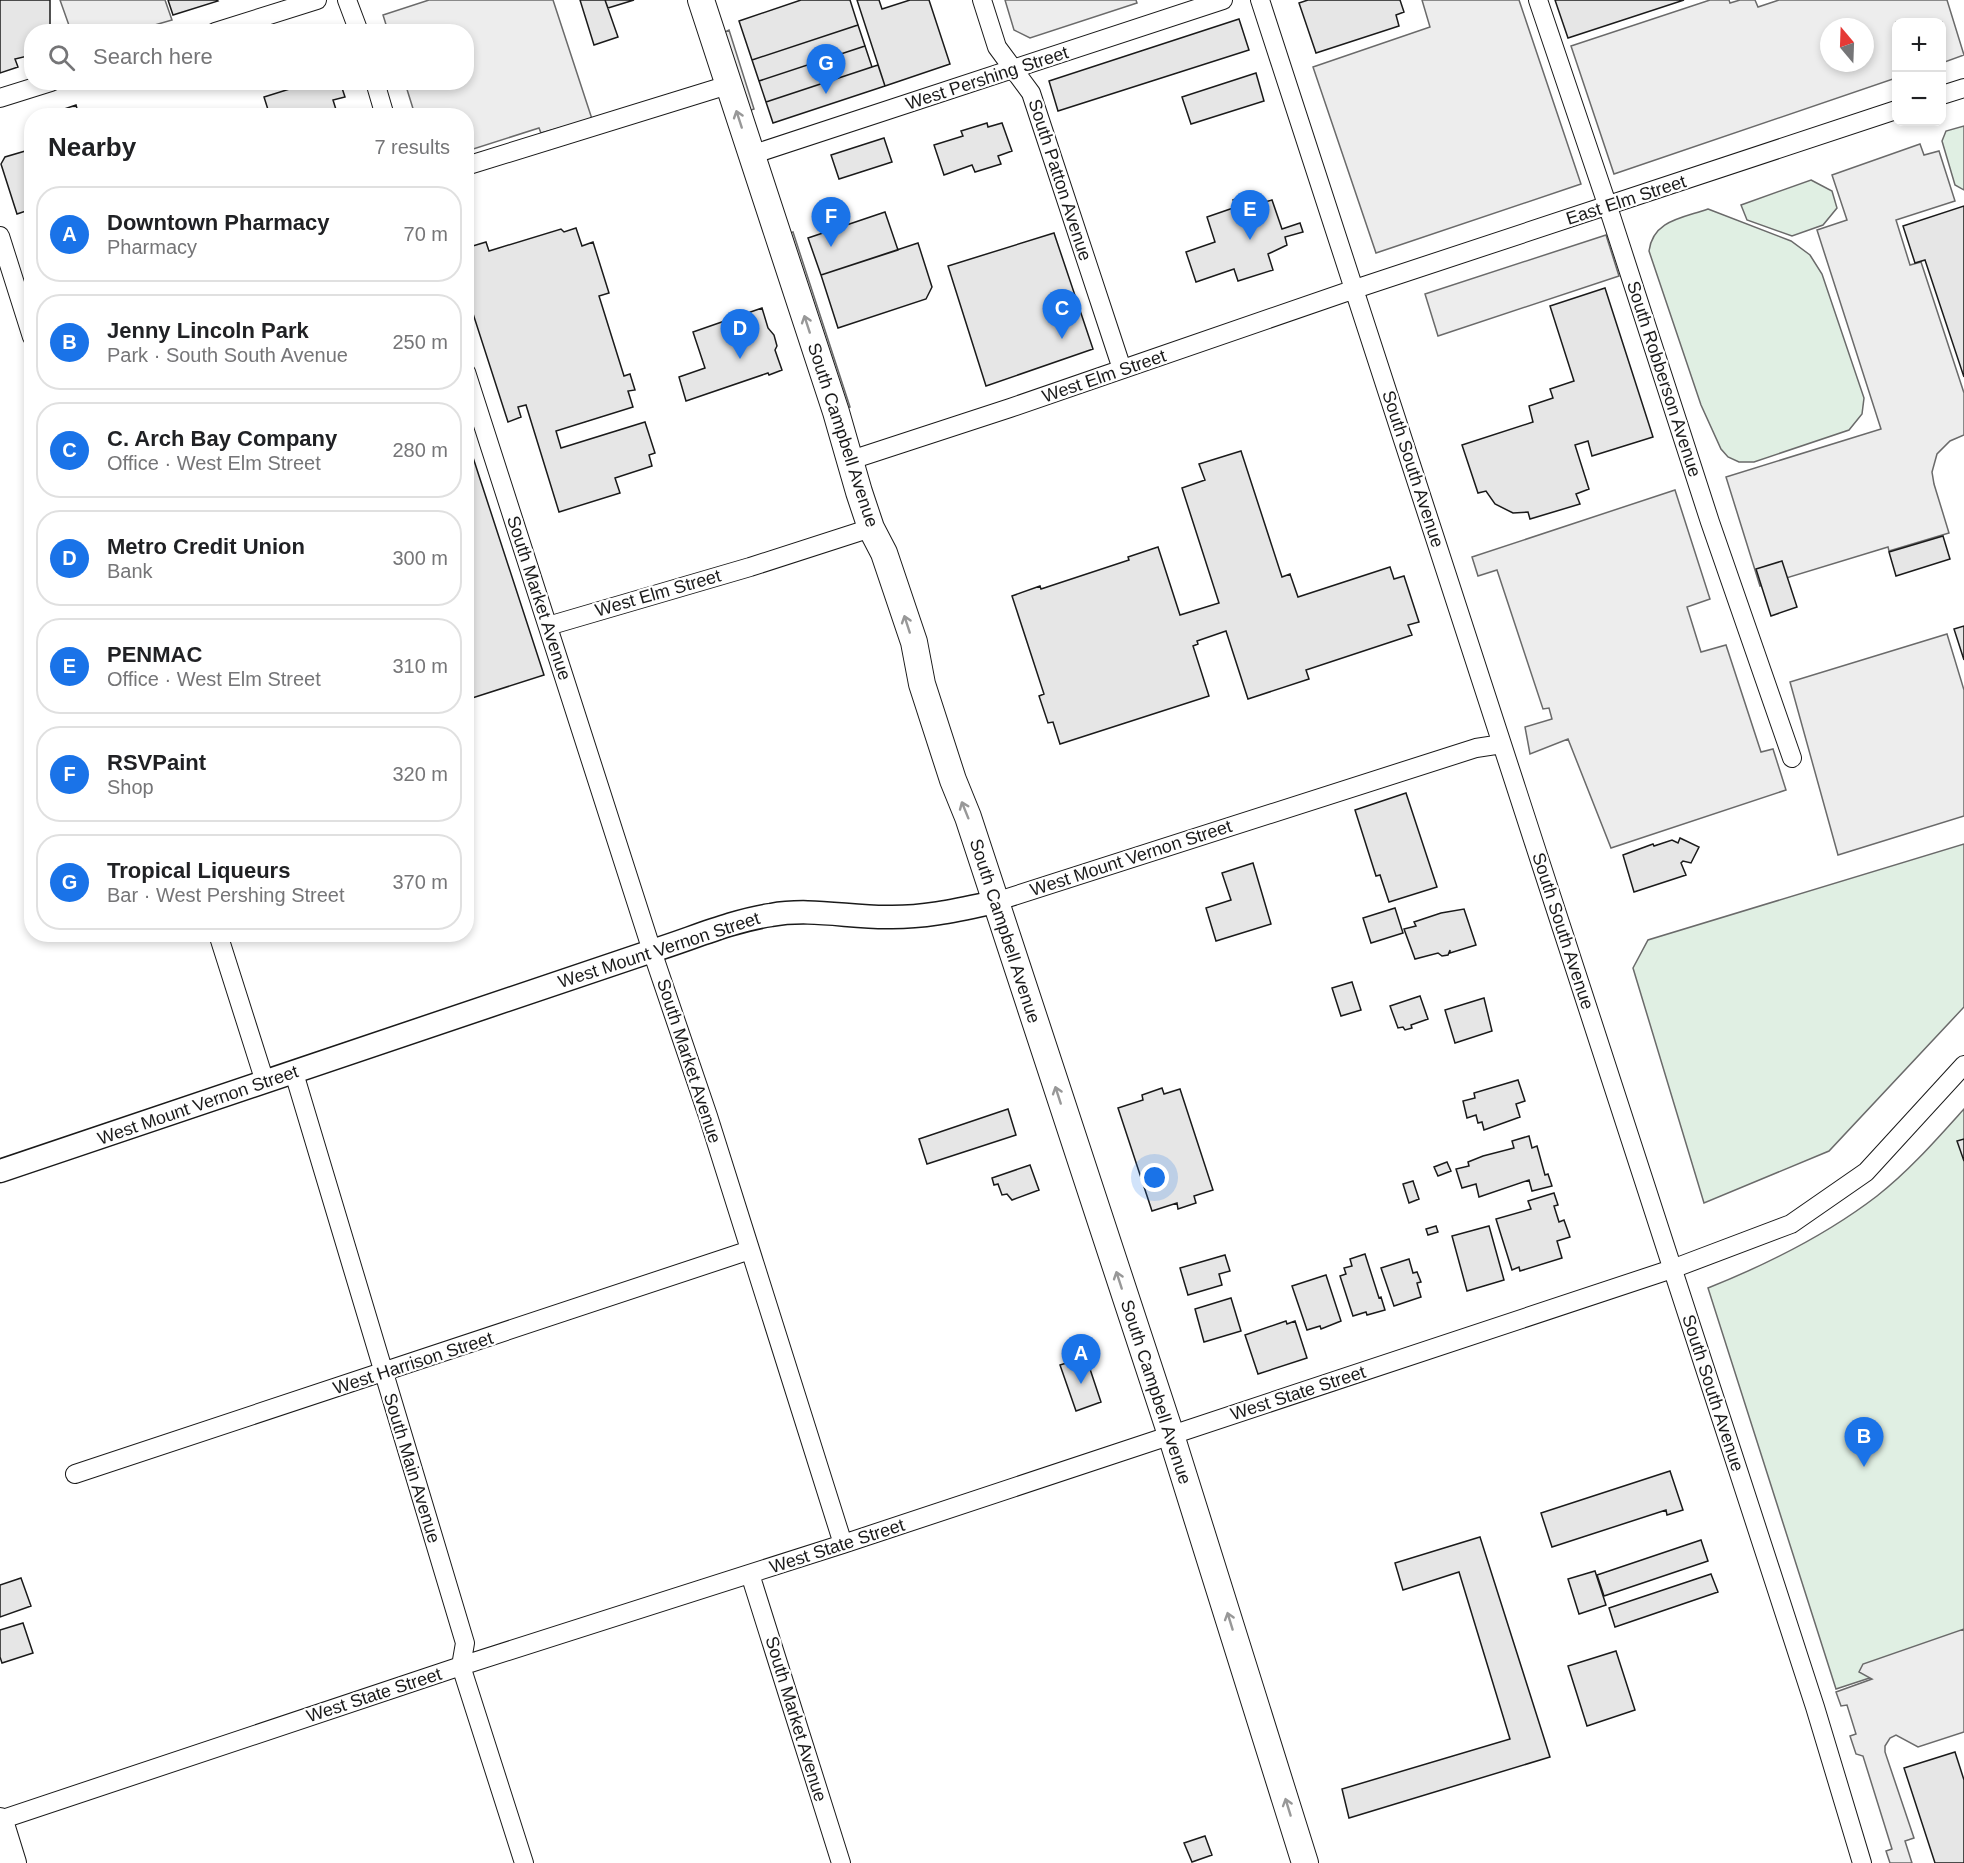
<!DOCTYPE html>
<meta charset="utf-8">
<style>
:root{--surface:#fff;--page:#f6f6f6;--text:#202124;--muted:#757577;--line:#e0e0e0;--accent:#1a73e8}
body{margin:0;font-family:Helvetica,sans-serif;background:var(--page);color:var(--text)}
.controls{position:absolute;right:18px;top:18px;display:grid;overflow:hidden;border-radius:12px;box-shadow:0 3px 9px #0003}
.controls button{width:54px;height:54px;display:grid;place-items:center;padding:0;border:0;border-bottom:2px solid var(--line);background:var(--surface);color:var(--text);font:30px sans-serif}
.compass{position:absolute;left:1820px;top:18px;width:54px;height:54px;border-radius:50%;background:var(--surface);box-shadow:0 3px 9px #0003;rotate:341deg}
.you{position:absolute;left:1155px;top:1178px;width:21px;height:21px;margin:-15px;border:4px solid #fff;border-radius:50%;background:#1a73e8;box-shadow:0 0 0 9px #1a73e833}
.badge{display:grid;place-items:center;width:39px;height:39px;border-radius:50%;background:var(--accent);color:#fff;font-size:20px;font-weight:700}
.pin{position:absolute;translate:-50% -50px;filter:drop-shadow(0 2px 3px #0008)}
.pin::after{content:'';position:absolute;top:32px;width:21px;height:18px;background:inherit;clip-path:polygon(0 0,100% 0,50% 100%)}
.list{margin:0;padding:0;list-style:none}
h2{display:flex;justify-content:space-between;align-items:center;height:78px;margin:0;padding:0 24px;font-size:26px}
h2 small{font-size:20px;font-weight:400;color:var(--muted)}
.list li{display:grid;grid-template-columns:39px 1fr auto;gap:18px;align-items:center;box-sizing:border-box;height:96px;margin:0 12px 12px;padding:0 12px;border:2px solid var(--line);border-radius:24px}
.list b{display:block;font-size:22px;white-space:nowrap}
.list p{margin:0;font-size:20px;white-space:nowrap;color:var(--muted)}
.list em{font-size:20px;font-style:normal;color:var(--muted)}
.icon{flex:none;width:33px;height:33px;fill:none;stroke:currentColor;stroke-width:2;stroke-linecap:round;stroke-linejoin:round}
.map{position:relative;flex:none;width:1964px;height:1863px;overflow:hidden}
.search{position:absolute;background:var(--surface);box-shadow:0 3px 9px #0003;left:24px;top:24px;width:450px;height:66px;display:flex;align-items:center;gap:15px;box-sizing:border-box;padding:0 21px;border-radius:24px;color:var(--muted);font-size:22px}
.panel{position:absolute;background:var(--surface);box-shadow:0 3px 9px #0003;left:24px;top:108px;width:450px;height:834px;border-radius:24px}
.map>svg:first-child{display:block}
.green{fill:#e0efe3;stroke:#6a6a6a;stroke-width:1.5}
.parking{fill:#ededed;stroke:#6a6a6a;stroke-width:1.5;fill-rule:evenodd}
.building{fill:#e6e6e6;stroke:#1a1a1a;stroke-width:1.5}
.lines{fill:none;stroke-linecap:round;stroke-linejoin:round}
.minor-casing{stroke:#1a1a1a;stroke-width:20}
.tertiary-casing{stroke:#1a1a1a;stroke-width:25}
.secondary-casing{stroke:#1a1a1a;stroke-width:28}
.minor{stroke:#fff;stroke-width:18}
.tertiary{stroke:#fff;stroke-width:22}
.secondary{stroke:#fff;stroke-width:26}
.oneway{stroke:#989898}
.labels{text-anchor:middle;stroke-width:4.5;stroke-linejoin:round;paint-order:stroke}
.street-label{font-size:18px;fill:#1a1a1a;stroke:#fff}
</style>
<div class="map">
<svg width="1964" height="1863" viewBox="0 0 1964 1863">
<rect width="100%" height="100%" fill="#fff"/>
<!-- green -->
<path class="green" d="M1964 126V190L1955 185 1942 141 1946 131Z
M1811 180 1832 191 1837 208 1823 225 1792 236 1747 220 1741 205Z
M1708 209 1791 241 1810 255 1822 274 1864 398 1862 414 1849 430 1754 462H1739L1728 457 1721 449 1701 405 1649 251C1653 220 1683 218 1708 209Z
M1964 844V1007L1829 1151 1704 1203 1633 968 1648 940Z
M1964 1109V1647L1836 1689 1708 1288C1768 1264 1825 1236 1877 1196 1909 1171 1937 1139 1964 1109Z"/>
<!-- parking -->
<path class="parking" d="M60 0H165L172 20 134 31H71Z
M429 0H553L592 119 541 133 539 128 467 151 466 116 415 115 405 83 466 82V32L388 31 383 15Z
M1005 0H1136L1137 3 1030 38 1014 30Z
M1422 0H1519L1581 184 1376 253 1313 67 1430 27Z
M1710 0H1729L1730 3 1740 0H1755L1758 7 1779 0H1947L1964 55 1942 63V22H1896V78L1614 174 1571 46ZM1829 27H1865V63H1829Z
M729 30 754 109 748 111 723 33Z
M1920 144 1924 155 1939 151 1955 201 1896 220 1910 265 1921 262 1964 393V435L1950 441 1937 454 1932 472 1934 484 1949 533 1889 551 1888 547 1760 586 1726 477 1881 429 1817 230 1847 220 1832 175Z
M793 232 850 407 843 409 787 234Z
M1606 235 1619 276 1438 336 1425 294Z
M1675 490 1710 599 1687 607 1701 652 1726 645 1761 752 1773 749 1786 790 1611 848 1568 739 1530 754 1525 727 1552 719 1549 708 1543 709 1497 570 1478 576 1472 557Z
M1947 634 1964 690V816L1838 855 1790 682Z
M1964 1629V1732L1918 1747 1896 1735 1890 1738 1885 1746V1752L1914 1838 1905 1841 1912 1863H1890L1886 1851 1892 1849 1863 1756 1856 1754 1850 1736 1856 1734 1847 1705 1841 1706 1836 1692 1872 1679 1859 1672 1863 1664Z"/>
<!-- building -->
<path class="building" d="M0 0H50V32H32V55L15 59 18 67 0 73Z
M168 0H217L218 1 173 15Z
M580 0H605L618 37 594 45Z
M605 0H634L608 8Z
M801 0H850L858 25 752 60 739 21Z
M857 0H879L882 9 910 0H929L950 64 885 86Z
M1308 0H1400L1404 12 1396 15 1399 26 1316 53 1299 3Z
M1555 0H1684L1568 38Z
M1239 19 1249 50 1058 111 1049 81Z
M858 25 865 46 759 81 752 60Z
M865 46 872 67 766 102 759 81Z
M878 65 885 86 773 123 766 102Z
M1256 73 1264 101 1191 124 1182 97Z
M312 82H340L345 97 333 100 338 116H270L264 97Z
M76 105 79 116H61L64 109Z
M987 123 988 127 1002 123 1012 151 998 156 1001 164 975 172 972 165 944 175 934 145 963 136 961 131Z
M884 138 892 162 839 179 831 155Z
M32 149V209L17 214 1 164 5 157Z
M1241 197 1244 208 1272 200 1282 229 1300 223 1303 232 1285 237 1287 245 1268 254 1273 270 1238 281 1234 269 1196 282 1186 252 1215 242 1207 217 1236 207 1233 200Z
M1964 206V377L1925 260 1915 263 1903 226Z
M885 212 898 250 821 275 808 238Z
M576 228 582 246 593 242 609 293 599 296 624 376 630 374 635 390 628 391 633 407 556 431 561 448 645 422 655 453 649 455 652 466 615 478 620 493 559 512 526 405 518 407 521 417 508 422 466 292V248L486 242 489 251 561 229 564 232Z
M1054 233 1093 349 986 386 948 266Z
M918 243 932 287 926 299 838 328 821 275Z
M1605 288 1653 437 1592 456 1588 441 1575 445 1589 489 1576 494 1580 504 1530 519 1528 512 1513 513 1495 504 1486 491 1478 493 1462 445 1533 422 1529 406 1553 398 1550 389 1574 381 1550 306Z
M762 308 768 328 774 335 777 346 775 350 782 370 769 375 768 373 686 401 679 377 705 368 693 332Z
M466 436 544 675 466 700Z
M1241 451 1282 577 1290 574 1298 597 1390 567 1394 579 1404 576 1419 622 1408 625 1412 635 1306 670 1309 679 1248 699 1226 631 1197 641 1198 644 1193 646 1209 696 1060 744 1053 722 1048 723 1039 696 1044 694 1012 596 1040 586 1041 589 1129 560 1128 557 1158 547 1180 615 1219 603 1182 488 1205 480 1199 464Z
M1943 536 1950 559 1896 576 1889 552Z
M1782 561 1797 607 1771 616 1756 569Z
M1964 626V660L1954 629Z
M1406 793 1437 887 1389 902 1380 875 1376 876 1355 810Z
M1680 838 1699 847 1691 863 1683 861 1681 863 1686 875 1634 892 1623 855 1653 844 1654 846 1672 840 1678 843Z
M1253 863 1271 924 1216 941 1206 908 1231 900 1222 873Z
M1395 908 1403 933 1371 943 1363 918Z
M1464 909 1476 945 1450 953V950L1448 955 1442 956 1438 953 1415 959 1404 929 1416 926 1414 922 1441 913Z
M1352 982 1361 1010 1341 1016 1332 988Z
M1420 996 1428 1019 1411 1025 1412 1028 1405 1030 1403 1027 1398 1028 1390 1006Z
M1484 998 1492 1031 1455 1043 1445 1010Z
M1518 1080 1525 1101 1516 1104 1520 1117 1484 1130 1482 1122 1478 1123 1476 1115 1467 1118 1463 1101 1475 1098 1474 1093Z
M1162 1088 1164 1094 1180 1089 1213 1190 1194 1196 1196 1203 1178 1209 1177 1203 1152 1211 1118 1108 1143 1100 1142 1095Z
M1008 1109 1016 1135 927 1164 919 1139Z
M1529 1136 1532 1148 1537 1146 1545 1175 1548 1174 1552 1186 1532 1191 1529 1180 1479 1197 1476 1184 1462 1188 1456 1169 1469 1166 1468 1162 1483 1156 1514 1148 1512 1141Z
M1964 1139V1161L1957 1141Z
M1447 1162 1451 1171 1438 1176 1434 1167Z
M1030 1165 1039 1190 1012 1200 1007 1194 1002 1195 998 1184 994 1185 992 1178Z
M1413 1181 1419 1199 1409 1203 1403 1184Z
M1554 1193 1558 1205 1554 1206 1559 1222 1564 1220 1570 1237 1557 1241 1562 1258 1520 1271 1519 1267 1512 1270 1496 1219 1531 1209 1528 1201Z
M1436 1226 1438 1232 1428 1235 1426 1229Z
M1489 1226 1504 1280 1467 1291 1452 1236Z
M1365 1254 1379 1298 1381 1297 1385 1310 1367 1315 1366 1312 1353 1316 1340 1276 1346 1274 1344 1268 1352 1266 1350 1259Z
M1225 1255 1230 1271 1219 1274 1222 1285 1188 1295 1180 1268Z
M1409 1259 1413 1273 1417 1272 1421 1282 1417 1283 1421 1297 1394 1306 1381 1268Z
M1326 1275 1341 1321 1321 1329 1320 1326 1307 1330 1292 1286Z
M1231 1298 1241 1331 1204 1342 1195 1309Z
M1286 1321 1287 1324 1295 1321 1307 1358 1258 1374 1245 1335Z
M1086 1357 1101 1402 1076 1411 1060 1365Z
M1670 1471 1683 1510 1667 1515 1666 1510 1552 1547 1541 1513Z
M1480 1537 1550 1757 1349 1818 1342 1789 1510 1739 1459 1572 1403 1590 1395 1563Z
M1701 1540 1708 1561 1604 1596 1597 1575Z
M1595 1571 1606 1605 1579 1614 1568 1579Z
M1711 1574 1718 1592 1615 1627 1609 1608Z
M21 1578 31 1606 0 1617V1585Z
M23 1623 33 1653 2 1663 0 1657V1630Z
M1616 1651 1635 1710 1587 1726 1568 1666Z
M1955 1752 1964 1780V1863H1935L1904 1768Z
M1205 1836 1212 1855 1192 1862 1184 1843Z"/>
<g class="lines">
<defs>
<path id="minor" d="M347 0 359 32
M982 0 997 47 1031 93 1122 369
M1260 0 1815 1707 1862 1863
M1538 0 1608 207 1710 522 1792 758
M215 32 317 0
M375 82 385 116
M1942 95 1964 88
M0 98 51 82
M751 155 1223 0
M466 166 728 85
M0 236 32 337
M466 372 652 951 708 1116 843 1544
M851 460 1010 408 1355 289 1896 110
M548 626 750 567 871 528
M995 902 1476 748 1502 744
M218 934 265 1082
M294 1073 465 1643 461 1666 524 1863
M75 1474 750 1250
M750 1574 841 1863
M0 1820 461 1666 843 1544 1672 1269 1791 1224 1866 1172 1964 1065"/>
<path id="tertiary" d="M0 1171 652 951C691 939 731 921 771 915 809 908 848 917 886 917 924 918 958 910 995 902"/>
<path id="secondary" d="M701 0 836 412 859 492 871 528 884 553 914 642 922 684 953 780 968 817 1171 1435 1305 1863
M0 1821 13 1863"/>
</defs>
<!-- minor casing -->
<use href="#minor" class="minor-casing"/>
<!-- tertiary casing -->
<use href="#tertiary" class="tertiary-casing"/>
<!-- secondary casing -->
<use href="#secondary" class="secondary-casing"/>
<!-- minor -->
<use href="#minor" class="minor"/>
<!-- tertiary -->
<use href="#tertiary" class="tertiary"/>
<!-- secondary -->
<use href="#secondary" class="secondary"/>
</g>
<!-- one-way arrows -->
<defs><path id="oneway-shaft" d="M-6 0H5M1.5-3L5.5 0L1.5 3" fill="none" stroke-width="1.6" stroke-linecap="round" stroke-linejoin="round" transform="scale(1.5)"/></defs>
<g class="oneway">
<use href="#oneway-shaft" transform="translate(739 119) rotate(-108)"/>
<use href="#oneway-shaft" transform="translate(807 324) rotate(-108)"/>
<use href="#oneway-shaft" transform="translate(907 624) rotate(-108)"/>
<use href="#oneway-shaft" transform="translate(965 810) rotate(-112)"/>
<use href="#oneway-shaft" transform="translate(1058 1095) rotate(-108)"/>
<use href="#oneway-shaft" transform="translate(1119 1280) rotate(-108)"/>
<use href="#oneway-shaft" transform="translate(1230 1621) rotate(-107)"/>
<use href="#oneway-shaft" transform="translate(1288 1807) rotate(-107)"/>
</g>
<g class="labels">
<!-- street labels -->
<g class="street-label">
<text transform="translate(987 78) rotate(-18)" y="6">West Pershing Street</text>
<text transform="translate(1060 180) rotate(72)" y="6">South Patton Avenue</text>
<text transform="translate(1626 200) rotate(-18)" y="6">East Elm Street</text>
<text transform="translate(1104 376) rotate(-19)" y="6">West Elm Street</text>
<text transform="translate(1664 379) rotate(72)" y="6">South Robberson Avenue</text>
<text transform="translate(843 435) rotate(72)" y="6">South Campbell Avenue</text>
<text transform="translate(1413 469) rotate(72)" y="6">South South Avenue</text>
<text transform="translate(658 593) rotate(-16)" y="6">West Elm Street</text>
<text transform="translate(539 598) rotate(72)" y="6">South Market Avenue</text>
<text transform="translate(1131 858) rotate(-18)" y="6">West Mount Vernon Street</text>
<text transform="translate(1005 931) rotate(72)" y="6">South Campbell Avenue</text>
<text transform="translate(1563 931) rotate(72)" y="6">South South Avenue</text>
<text transform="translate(659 950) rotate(-18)" y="6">West Mount Vernon Street</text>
<text transform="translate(689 1061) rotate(72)" y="6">South Market Avenue</text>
<text transform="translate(198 1105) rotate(-19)" y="6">West Mount Vernon Street</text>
<text transform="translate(413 1363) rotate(-18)" y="6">West Harrison Street</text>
<text transform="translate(1156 1392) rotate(72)" y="6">South Campbell Avenue</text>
<text transform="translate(1298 1393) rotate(-18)" y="6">West State Street</text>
<text transform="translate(1713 1393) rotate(72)" y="6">South South Avenue</text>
<text transform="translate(412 1468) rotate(73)" y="6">South Main Avenue</text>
<text transform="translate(837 1546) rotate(-18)" y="6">West State Street</text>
<text transform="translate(374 1695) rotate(-18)" y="6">West State Street</text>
<text transform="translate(796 1719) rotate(73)" y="6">South Market Avenue</text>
</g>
</g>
</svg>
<div class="controls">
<button>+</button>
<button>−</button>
</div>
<svg class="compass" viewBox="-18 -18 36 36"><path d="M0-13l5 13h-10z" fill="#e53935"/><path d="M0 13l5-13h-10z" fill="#757577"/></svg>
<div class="you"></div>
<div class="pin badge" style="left:1081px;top:1384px">A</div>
<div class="pin badge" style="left:1864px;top:1467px">B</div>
<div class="pin badge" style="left:1062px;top:339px">C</div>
<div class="pin badge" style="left:740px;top:359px">D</div>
<div class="pin badge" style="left:1250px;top:240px">E</div>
<div class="pin badge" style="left:831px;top:247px">F</div>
<div class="pin badge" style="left:826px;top:94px">G</div>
<div class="search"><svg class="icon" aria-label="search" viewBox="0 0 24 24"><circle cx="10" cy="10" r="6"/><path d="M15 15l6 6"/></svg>Search here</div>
<section class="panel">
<h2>Nearby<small>7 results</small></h2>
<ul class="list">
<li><span class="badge">A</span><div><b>Downtown Pharmacy</b><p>Pharmacy</p></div><em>70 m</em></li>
<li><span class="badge">B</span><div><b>Jenny Lincoln Park</b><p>Park · South South Avenue</p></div><em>250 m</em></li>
<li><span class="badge">C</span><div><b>C. Arch Bay Company</b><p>Office · West Elm Street</p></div><em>280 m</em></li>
<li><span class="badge">D</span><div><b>Metro Credit Union</b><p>Bank</p></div><em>300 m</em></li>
<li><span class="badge">E</span><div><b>PENMAC</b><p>Office · West Elm Street</p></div><em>310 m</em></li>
<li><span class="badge">F</span><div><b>RSVPaint</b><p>Shop</p></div><em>320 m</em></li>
<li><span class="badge">G</span><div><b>Tropical Liqueurs</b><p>Bar · West Pershing Street</p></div><em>370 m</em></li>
</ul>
</section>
</div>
